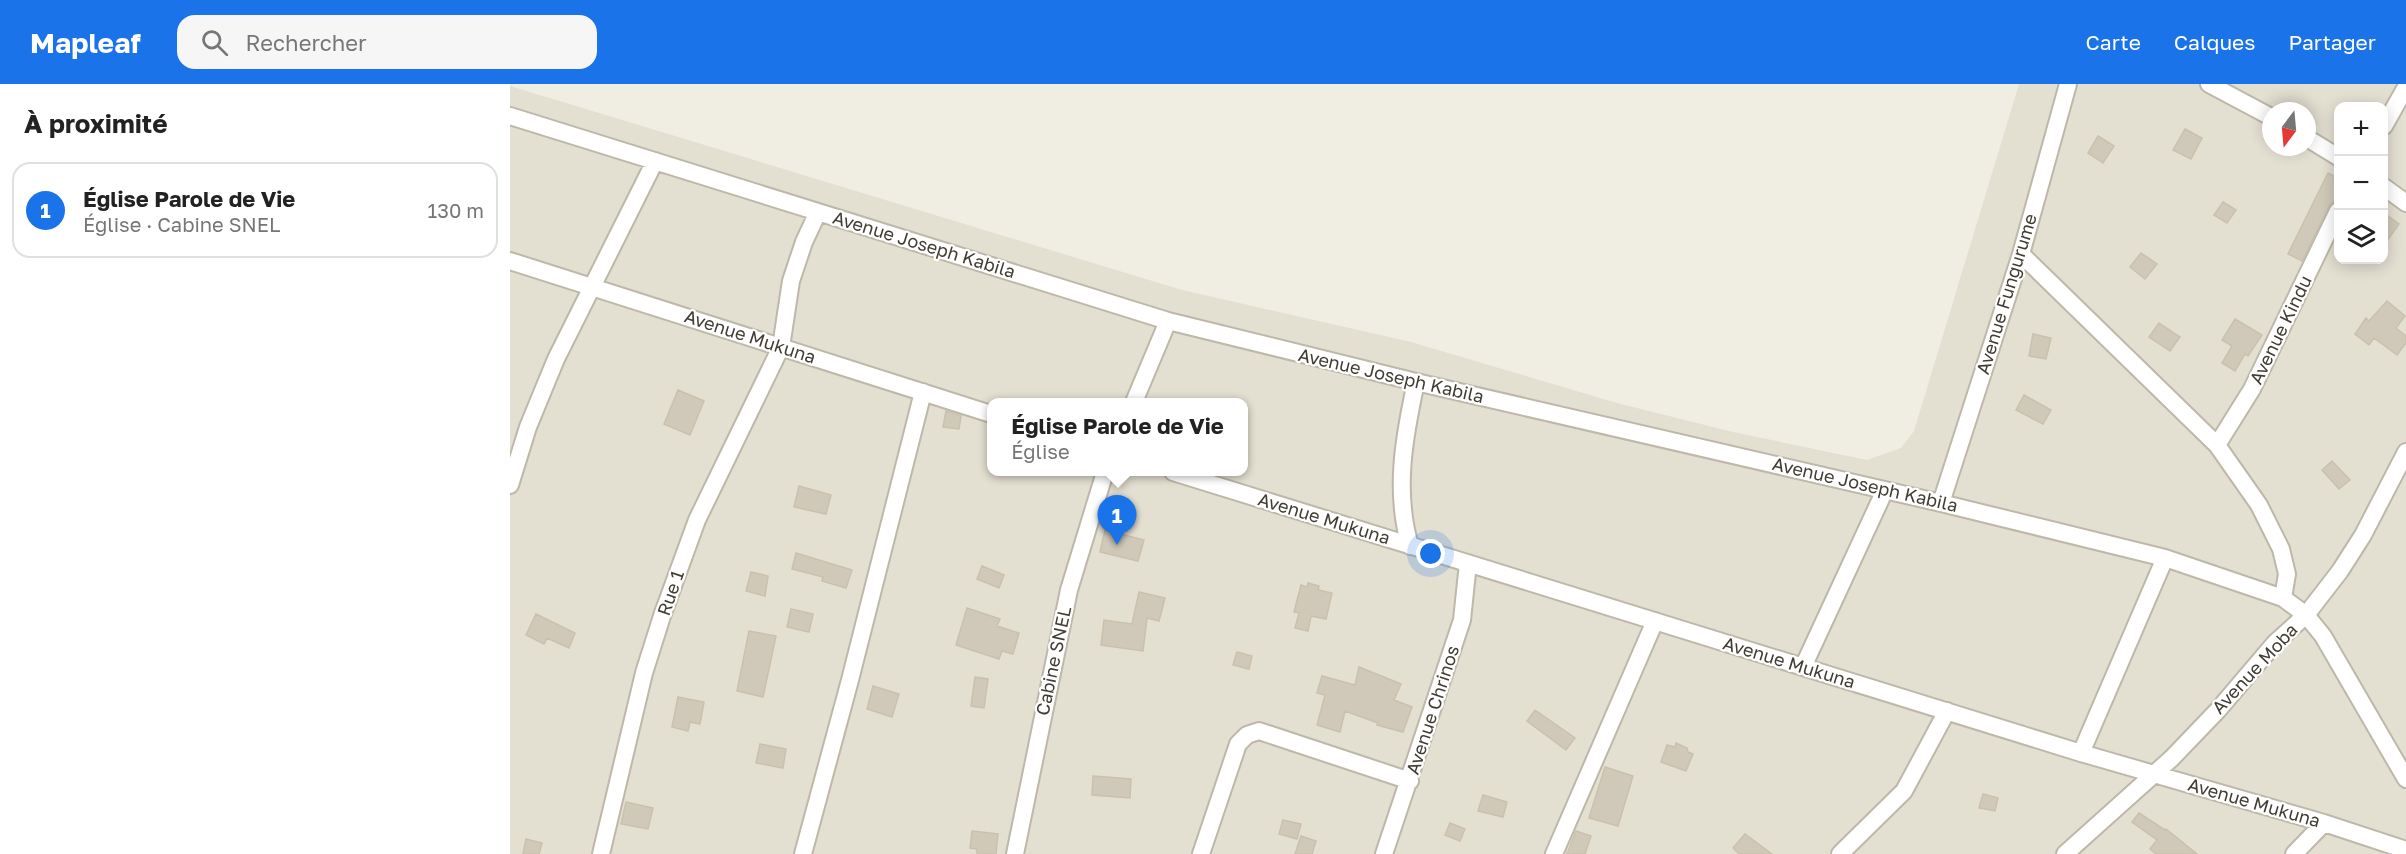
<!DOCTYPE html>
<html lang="fr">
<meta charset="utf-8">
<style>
:root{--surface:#fff;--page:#f6f6f6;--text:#222;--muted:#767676;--line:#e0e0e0;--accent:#1a73e8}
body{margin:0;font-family:"Golos Text",sans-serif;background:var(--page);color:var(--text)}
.controls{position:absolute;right:18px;top:18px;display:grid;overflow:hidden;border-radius:12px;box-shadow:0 3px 15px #0003}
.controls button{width:54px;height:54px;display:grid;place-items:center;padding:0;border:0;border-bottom:2px solid var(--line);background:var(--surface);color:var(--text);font:30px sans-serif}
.compass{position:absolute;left:1752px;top:18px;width:54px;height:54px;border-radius:50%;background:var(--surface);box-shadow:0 3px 15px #0003;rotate:196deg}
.you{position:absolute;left:921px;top:470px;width:21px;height:21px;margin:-15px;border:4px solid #fff;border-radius:50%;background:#1a73e8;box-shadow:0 0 0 9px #1a73e833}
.badge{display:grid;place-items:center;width:39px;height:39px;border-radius:50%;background:var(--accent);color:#fff;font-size:20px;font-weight:700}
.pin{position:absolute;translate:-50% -50px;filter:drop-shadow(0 2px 3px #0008)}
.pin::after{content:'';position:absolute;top:32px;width:21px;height:18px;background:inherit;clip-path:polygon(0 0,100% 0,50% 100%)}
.popup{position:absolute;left:477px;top:314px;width:261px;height:78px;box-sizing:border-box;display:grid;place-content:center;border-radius:12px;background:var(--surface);filter:drop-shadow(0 2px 4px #0005);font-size:20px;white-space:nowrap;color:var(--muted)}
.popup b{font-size:22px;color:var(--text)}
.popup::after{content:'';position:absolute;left:50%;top:100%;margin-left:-12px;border:12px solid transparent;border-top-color:var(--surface)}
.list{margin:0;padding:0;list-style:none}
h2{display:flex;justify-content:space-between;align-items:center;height:78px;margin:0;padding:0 24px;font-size:26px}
h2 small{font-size:20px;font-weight:400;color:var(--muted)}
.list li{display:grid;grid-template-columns:39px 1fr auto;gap:18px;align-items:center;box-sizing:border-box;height:96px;margin:0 12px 12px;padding:0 12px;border:2px solid var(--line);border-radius:18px}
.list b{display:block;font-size:22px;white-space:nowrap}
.list p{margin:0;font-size:20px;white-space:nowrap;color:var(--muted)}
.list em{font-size:20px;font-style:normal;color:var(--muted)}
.icon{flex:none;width:33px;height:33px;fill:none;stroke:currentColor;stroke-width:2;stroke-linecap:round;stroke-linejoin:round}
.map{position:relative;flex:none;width:1896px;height:770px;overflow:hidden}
header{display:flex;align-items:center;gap:36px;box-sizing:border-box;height:84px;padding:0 30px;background:var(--accent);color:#fff}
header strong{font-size:28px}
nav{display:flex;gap:33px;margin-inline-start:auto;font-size:21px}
.search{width:420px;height:54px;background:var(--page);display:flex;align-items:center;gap:15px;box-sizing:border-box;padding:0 21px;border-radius:18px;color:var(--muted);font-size:22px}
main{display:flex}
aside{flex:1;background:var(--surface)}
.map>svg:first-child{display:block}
.residential{fill:#e3dfd1;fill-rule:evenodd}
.building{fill:#d0c9b9;stroke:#cac1ad;stroke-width:1.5}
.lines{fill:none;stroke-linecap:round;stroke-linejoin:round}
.minor-casing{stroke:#bdb8a9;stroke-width:20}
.minor{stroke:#fff;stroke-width:16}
.labels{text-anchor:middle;stroke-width:4.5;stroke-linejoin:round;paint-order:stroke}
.street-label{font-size:18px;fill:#413d34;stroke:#fff}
</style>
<header>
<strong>Mapleaf</strong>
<div class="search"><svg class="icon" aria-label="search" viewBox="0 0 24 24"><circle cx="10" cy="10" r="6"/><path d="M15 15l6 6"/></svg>Rechercher</div>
<nav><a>Carte</a><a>Calques</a><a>Partager</a></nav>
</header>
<main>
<aside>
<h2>À proximité<small></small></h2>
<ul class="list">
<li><span class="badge">1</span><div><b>Église Parole de Vie</b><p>Église · Cabine SNEL</p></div><em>130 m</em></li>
</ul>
</aside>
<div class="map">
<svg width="1896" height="770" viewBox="0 0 1896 770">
<rect width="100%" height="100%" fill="#f0ede3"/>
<!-- residential -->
<path class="residential" d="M1509 0H1896V770H0V2L672 206 901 258 1107 319 1223 348 1357 376 1391 364 1404 347ZM1828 22H1874V176H1828ZM1761 27H1797V63H1761ZM481 318H733V388H481Z"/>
<!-- building -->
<path class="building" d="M1675 45 1692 54 1681 75 1663 66Z
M1588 52 1604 62 1593 79 1578 69Z
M1818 89 1828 94V113L1819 122 1792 177 1778 170Z
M1713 118 1726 126 1717 139 1704 131Z
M1874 129 1889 140 1874 161Z
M1631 169 1647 180 1635 195 1620 183Z
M1877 217 1895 232 1886 244 1896 252V259L1887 271 1864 254 1859 261 1845 250 1856 234 1859 237Z
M1725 235 1752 251 1738 272 1735 270 1725 287 1712 279 1722 262 1712 256Z
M1649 239 1670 253 1660 267 1639 253Z
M1523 250 1541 254 1536 275 1519 272Z
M168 306 194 317 180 351 154 340Z
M1514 311 1541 326 1533 340 1506 326Z
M436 327 451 332 449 345 433 343Z
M1822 377 1840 396 1829 405 1812 386Z
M289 402 321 411 316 430 284 423Z
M595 446 634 456 628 477 590 468Z
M286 469 342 486 336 504 312 497 313 493 282 485Z
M472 482 494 491 489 504 467 495Z
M241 488 258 492 255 512 236 507Z
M798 499 809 502 808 506 822 509 816 535 801 532 798 547 785 544 789 529 784 528 791 501 797 503Z
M629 508 655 514 649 537 637 534 633 567 591 561 594 536 622 540Z
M457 524 490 535 487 542 509 549 503 570 492 567 489 575 446 561Z
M281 525 303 530 299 548 277 543Z
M26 530 65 549 59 564 37 554 34 560 16 551Z
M239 547 266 552 253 613 227 607Z
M727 568 742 572 739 585 723 581Z
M849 583 891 600 884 616 902 623 893 648 867 641 868 639 835 627 830 648 807 641 815 611 807 609 812 592 845 601Z
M465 593 478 595 474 624 461 622Z
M363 602 389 610 382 633 357 625Z
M168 613 194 618 190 640 180 638 178 647 162 643Z
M1025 626 1065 654 1056 666 1017 637Z
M1166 659 1177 664 1178 668 1183 670 1176 687 1151 678 1157 661 1165 663Z
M250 660 276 665 273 684 246 679Z
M1095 683 1123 692 1108 742 1079 734Z
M583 692 621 695 620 714 582 711Z
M1473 710 1488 714 1485 727 1469 724Z
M973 711 997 718 993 733 968 727Z
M116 718 143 724 138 745 111 740Z
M1629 729 1655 746 1656 745 1687 770H1646L1640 765 1647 756 1622 738Z
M773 736 791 740 787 755 769 750Z
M940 739 955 745 950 757 935 751Z
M462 747 488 750 486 770H467V765L460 764Z
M1066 747 1081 752 1075 770H1057Z
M1235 750 1262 770H1229L1223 764Z
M791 752 806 757 802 770H785Z
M16 755 32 759 29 770H13Z"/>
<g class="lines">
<defs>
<path id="minor" d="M1699 0 1761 33
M0 32 658 237 906 298 1431 419 1655 474 1773 514 1796 531 1813 552 1896 695
M1874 42 1896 3
M1797 54 1828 73
M1874 103 1896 119
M1511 170 1707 361 1749 421 1771 465 1777 490 1773 514
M0 177 481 330
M624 318 658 237
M1707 361 1742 305 1828 127
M663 388 1571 669 1814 739 1896 766
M0 401 18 343 46 275 145 77
M1431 419 1511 170 1558 0
M900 462C884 407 894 353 906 298
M1293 583 1375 406
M1571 669 1655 474
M91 770 134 589 152 532 187 436 271 263 281 197 294 158 308 128
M293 770 340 596 413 308
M505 770 559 506 595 388
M691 770 728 660 737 651 749 647 900 697
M874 770 952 536 958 479
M1044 770 1145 537
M1330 770 1394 707 1437 627
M1555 770 1662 674 1708 626 1765 559 1796 531 1830 487 1853 451 1896 368
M1784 770 1814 739"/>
</defs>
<!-- minor casing -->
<use href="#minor" class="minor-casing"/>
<!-- minor -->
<use href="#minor" class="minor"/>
</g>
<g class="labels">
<!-- street labels -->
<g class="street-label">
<text transform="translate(414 161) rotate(17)" y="6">Avenue Joseph Kabila</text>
<text transform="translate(1497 210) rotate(-73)" y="6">Avenue Fungurume</text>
<text transform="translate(1771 246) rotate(-64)" y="6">Avenue Kindu</text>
<text transform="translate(240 253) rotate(18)" y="6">Avenue Mukuna</text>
<text transform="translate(881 292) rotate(13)" y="6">Avenue Joseph Kabila</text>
<text transform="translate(1355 401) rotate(13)" y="6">Avenue Joseph Kabila</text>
<text transform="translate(814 435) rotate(17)" y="6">Avenue Mukuna</text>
<text transform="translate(161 509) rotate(-71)" y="6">Rue 1</text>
<text transform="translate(544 577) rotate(-78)" y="6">Cabine SNEL</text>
<text transform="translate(1279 579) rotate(17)" y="6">Avenue Mukuna</text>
<text transform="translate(1745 585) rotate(-47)" y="6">Avenue Moba</text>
<text transform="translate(923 626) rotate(-72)" y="6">Avenue Chrinos</text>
<text transform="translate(1744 719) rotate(16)" y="6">Avenue Mukuna</text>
</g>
</g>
</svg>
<div class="controls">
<button>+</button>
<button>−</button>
<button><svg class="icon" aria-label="layers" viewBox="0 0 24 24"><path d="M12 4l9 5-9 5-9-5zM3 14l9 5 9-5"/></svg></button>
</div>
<svg class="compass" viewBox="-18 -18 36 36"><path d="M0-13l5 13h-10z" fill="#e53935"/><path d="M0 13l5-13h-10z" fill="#767676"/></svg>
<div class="you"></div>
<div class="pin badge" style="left:607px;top:461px">1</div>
<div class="popup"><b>Église Parole de Vie</b>Église</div>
</div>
</main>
